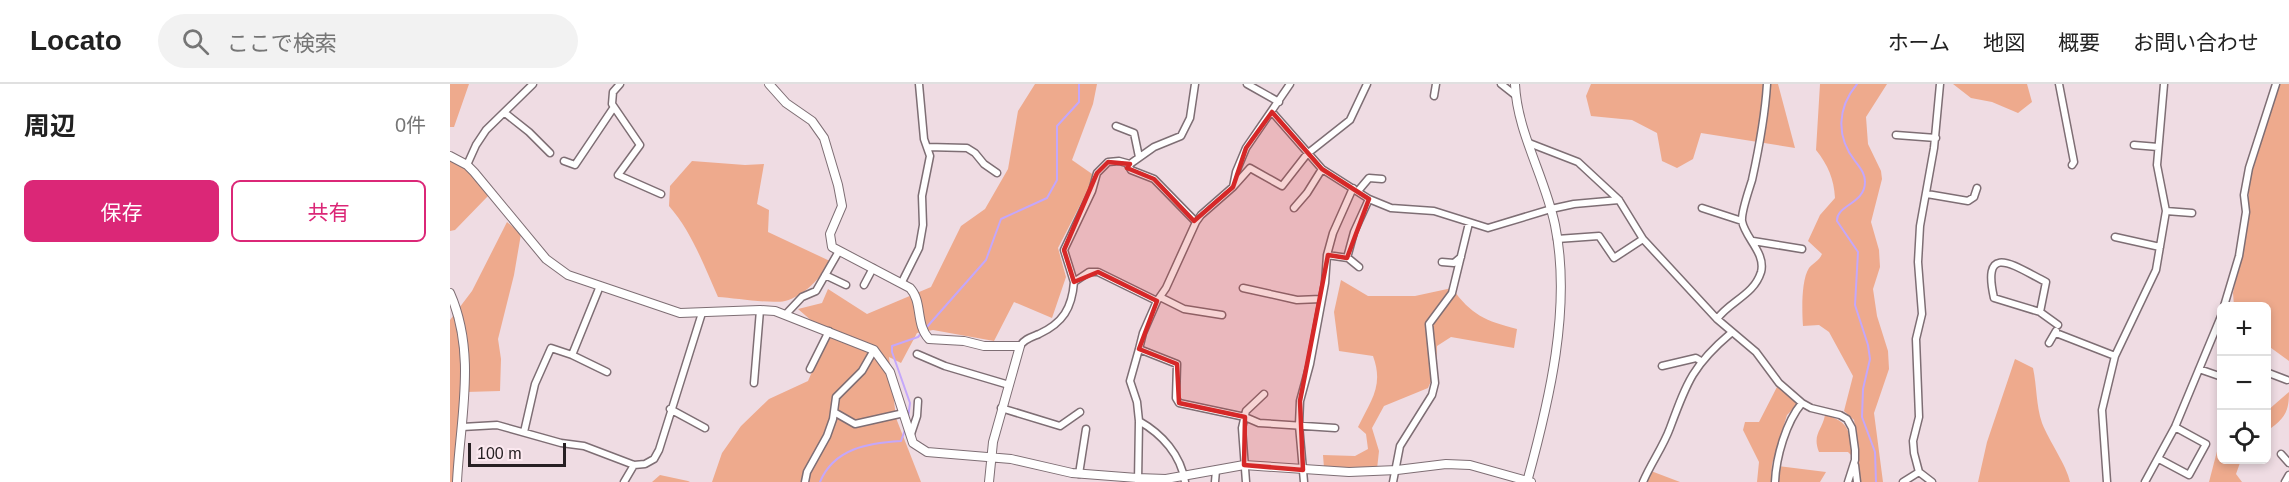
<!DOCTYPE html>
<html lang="ja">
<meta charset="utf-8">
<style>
:root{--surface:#fff;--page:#f2f2f2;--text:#222;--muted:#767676;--line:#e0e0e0;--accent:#db2777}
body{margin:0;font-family:Helvetica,"Noto Sans JP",sans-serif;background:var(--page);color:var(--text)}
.controls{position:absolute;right:18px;bottom:18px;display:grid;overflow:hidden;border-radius:9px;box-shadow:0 3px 9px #0003}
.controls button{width:54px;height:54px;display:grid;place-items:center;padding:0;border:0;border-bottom:2px solid var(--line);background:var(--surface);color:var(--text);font:30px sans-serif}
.scale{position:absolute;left:18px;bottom:15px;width:98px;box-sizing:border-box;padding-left:6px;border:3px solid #272023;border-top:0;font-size:16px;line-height:21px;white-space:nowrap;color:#272023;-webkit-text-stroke:4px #fce9f0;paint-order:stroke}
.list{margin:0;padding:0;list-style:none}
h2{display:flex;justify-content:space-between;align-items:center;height:78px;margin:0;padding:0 24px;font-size:26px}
h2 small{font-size:20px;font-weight:400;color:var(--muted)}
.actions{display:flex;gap:12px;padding:18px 24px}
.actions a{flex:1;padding:14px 0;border:2px solid var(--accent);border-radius:9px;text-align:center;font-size:21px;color:var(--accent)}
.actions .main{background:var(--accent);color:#fff}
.icon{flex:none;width:33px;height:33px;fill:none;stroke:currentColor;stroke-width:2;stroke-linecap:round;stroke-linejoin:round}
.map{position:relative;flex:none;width:1839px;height:398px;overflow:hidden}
header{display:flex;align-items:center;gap:36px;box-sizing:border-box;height:84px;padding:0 30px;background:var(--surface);border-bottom:2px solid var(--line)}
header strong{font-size:28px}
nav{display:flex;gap:33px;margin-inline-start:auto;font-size:21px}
.search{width:420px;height:54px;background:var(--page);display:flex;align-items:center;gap:15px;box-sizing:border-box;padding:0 21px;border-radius:33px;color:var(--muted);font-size:22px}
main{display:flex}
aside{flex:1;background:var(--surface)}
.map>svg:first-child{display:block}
.green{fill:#eeaa8d}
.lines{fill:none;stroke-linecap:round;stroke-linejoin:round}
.stream{stroke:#c4a7fa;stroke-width:2}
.minor-casing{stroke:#7e6e74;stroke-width:9}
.tertiary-casing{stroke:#7e6e74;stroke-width:10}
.minor{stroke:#fff;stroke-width:6}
.tertiary{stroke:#fff;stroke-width:8}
.marked{fill:#d62828;fill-opacity:0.2;stroke:#d62828;stroke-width:4.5;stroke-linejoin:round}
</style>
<header>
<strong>Locato</strong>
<div class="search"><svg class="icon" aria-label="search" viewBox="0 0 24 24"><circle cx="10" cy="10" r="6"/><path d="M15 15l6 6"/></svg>ここで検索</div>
<nav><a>ホーム</a><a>地図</a><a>概要</a><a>お問い合わせ</a></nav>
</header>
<main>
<aside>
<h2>周辺<small>0件</small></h2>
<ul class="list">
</ul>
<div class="actions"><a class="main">保存</a><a>共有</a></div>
</aside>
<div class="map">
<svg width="1839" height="398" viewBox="0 0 1839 398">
<rect width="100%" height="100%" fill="#efdce3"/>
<!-- green -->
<path class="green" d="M0 0H19L4 43H0Z
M585 0H647L643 20 622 76 645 92 608 164 616 193 602 234 564 218 544 257 483 246 467 249 451 279 439 273 446 334 471 398H262L272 369 291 342 319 315 358 297 378 251 348 225 372 219 378 205 417 230 481 203 511 142 535 125 558 85 568 27Z
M1141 0H1328L1345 64 1251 49 1243 75 1227 84 1212 77 1207 49 1182 36 1141 32 1136 12Z
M1370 0H1437L1416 33 1418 60 1431 87 1432 95 1421 138 1429 166 1430 183 1423 205 1427 232 1438 267 1439 285 1424 329 1433 398H1403L1409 374 1404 336 1394 327 1403 292 1379 248 1369 241 1353 242C1352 228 1351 196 1359 184 1363 179 1369 177 1372 170L1358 157 1370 131 1385 114C1384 95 1378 81 1366 66Z
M1503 0H1577L1582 18 1568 29 1542 18 1521 14Z
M1830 0H1839V277L1817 261 1816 222H1784L1783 209 1796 148 1800 94Z
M0 76 17 84 38 112 5 146 0 147Z
M242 77 295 81 314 80 307 120 319 126 318 148 382 178C370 193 355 212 335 217 320 220 285 214 268 213 254 182 242 148 219 122L220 102Z
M57 138 71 150 64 191 48 255 51 275 50 307 16 308 8 398H0V236L22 207Z
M891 196 918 212H965L1002 204C1021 231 1036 237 1067 245L1064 264 1001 253 987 262 986 286 978 304 934 322 922 344 929 367 927 385 874 384 873 371 905 372 918 365 916 350 908 343C921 316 934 302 923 272L889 267 884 228Z
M1565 275 1583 284C1587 303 1586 321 1592 339 1599 357 1617 382 1620 398H1528L1537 358Z
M1328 301 1348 320 1337 331 1322 380 1321 398H1307L1309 378 1293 346 1295 338H1309Z
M1839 308C1839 329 1834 335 1817 347V327Z
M1375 331C1401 338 1399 348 1402 372L1398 368H1369C1362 350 1372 347 1375 331Z
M1771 352 1772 376H1791L1786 390 1792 398H1759Z
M1328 382 1376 388 1370 398H1328Z
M1201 387 1230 398H1196Z
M210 391 238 397 240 398H202Z"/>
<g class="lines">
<!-- stream -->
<path class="stream" d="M1407 0C1387 24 1386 53 1405 77 1410 84 1415 89 1415 98 1415 120 1386 121 1387 137L1408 168 1405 221 1418 261 1420 275 1413 305 1412 333 1425 368 1426 398
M458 334 460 319 442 268V262L468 253 536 176 551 135 597 114 607 96V42L629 18V0
M370 398C384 364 419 359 451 357L456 343"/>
<defs>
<path id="minor" d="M170 0 163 8 162 20 190 61 168 91 211 110
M797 0 829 18
M1051 0 1065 11
M1609 0 1624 78 1622 81
M984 12 986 0
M822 28 872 85 919 115 941 124 984 127 1038 144 1101 125 1124 120 1169 116
M55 29 79 48 100 69
M666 42 684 49 689 73
M1446 51 1486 54
M1079 59 1128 78 1169 116 1193 155 1267 235 1306 268 1329 299 1352 319 1361 324 1390 331 1397 335 1402 344 1405 366V376L1398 398
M1684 61 1708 63
M477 63 517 64 525 69 534 80 547 89
M114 77 125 81 164 23
M680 80 678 81 681 86 704 95 746 138
M17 81 26 61 36 46 83 0
M783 103 800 84 832 102 857 70 900 36 917 0
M908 107 919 94 932 95
M1477 110 1518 117 1524 113 1527 104
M844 124 857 109 872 85
M1252 124 1292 137
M1716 127 1742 129
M1665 153 1710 163
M1107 155 1149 152 1164 174 1193 155
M1303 157 1352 165
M877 171 898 174 909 183
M897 174 904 148 919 115
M992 178 1004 179 1011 173
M375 191 396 201
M452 198 469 164 473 141 472 112 480 72 474 55 469 0
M624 198 614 166 642 107 647 89 658 78 669 77 680 80 704 63 731 52 740 34 745 0
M414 201 423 184
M793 204 847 216 871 215
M710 213 734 225 772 231
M707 217 693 249 689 265 727 280 726 314 729 319 795 333 809 339 885 344
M1774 222 1789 172 1796 128 1794 111 1799 84 1826 0
M1590 228 1596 198C1566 183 1531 156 1544 214L1590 228 1608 241
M336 230 352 213 366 207 389 167
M1267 235C1280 217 1304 211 1311 188 1316 169 1295 154 1292 137 1291 128 1299 106 1302 96 1309 64 1315 33 1317 0
M1606 249 1665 272
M1599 259 1606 247
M570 262C574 255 582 253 589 250 613 239 622 224 624 198L639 188H648L707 217 716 204 746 138 751 131 783 103 786 88 796 64 840 0
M467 270 495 282 559 301
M122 271 150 202
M1212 282 1246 274 1251 277
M360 285 379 247
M1749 285 1772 293
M1816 288 1837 296
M304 299 310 226
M551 324 610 342 630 328
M220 325 255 344
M384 328 405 340 454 329
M689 337C712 350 731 371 735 398
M12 343 47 341 111 359 134 362 184 381 195 380 204 375 209 366 252 229
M74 348 85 300 101 264 122 271 157 288
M461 350 467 332 468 317
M1831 370 1839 379
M1709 375 1739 391 1756 360 1725 343
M1405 381 1407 398
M629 390 636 345
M174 398 184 381
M355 398 357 388 377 352 383 335 386 313 412 287 424 266
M688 398 689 337 687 318 680 297 689 265
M765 398 766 386
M796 398 792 344 796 327 814 310
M854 398 849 341 850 317 860 280 875 199 877 171 883 149 903 104
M943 398 950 362 982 311 985 299 979 240 1002 209 1019 139
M1193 398C1201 379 1213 363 1220 344 1237 298 1243 281 1281 249
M1325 398C1326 373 1336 338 1352 319
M1453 398 1469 388
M1482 398 1469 388 1464 369 1463 357 1469 333 1466 255 1472 230 1468 178 1470 142 1484 64 1490 0
M1657 398 1652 326 1665 272 1706 186 1716 127 1707 81 1714 0
M1695 398 1725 343 1772 230
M1835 398 1839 391"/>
<path id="tertiary" d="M319 0 336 19 362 37 374 54 388 101 392 122 380 150 382 163 460 204C473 218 465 240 479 255L514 257 534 262H570L543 358 539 398
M1065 0C1067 48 1095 93 1105 141 1122 223 1099 318 1077 398
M0 72 17 81 24 88 96 175 118 191 230 229 310 226 325 227 424 266 440 288 463 359 477 368 561 375 622 389 687 394 716 395 794 381 899 388 947 386 996 380 1020 381 1081 398
M0 209C27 270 10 335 7 398"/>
</defs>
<!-- minor casing -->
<use href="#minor" class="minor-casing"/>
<!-- tertiary casing -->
<use href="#tertiary" class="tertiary-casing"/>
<!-- minor -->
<use href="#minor" class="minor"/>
<!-- tertiary -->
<use href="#tertiary" class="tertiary"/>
</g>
<!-- marked area -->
<path class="marked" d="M822 28 872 85 919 115 897 174 878 171 850 317 853 386 794 381 795 333 729 319 727 280 689 265 707 217 648 188 624 198 614 166 647 89 658 78 680 80 677 84 704 95 744 137 783 103 796 64Z"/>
</svg>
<div class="controls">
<button>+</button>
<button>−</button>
<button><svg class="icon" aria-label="locate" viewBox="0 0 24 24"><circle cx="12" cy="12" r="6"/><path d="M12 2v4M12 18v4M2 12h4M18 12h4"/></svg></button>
</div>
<div class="scale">100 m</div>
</div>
</main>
